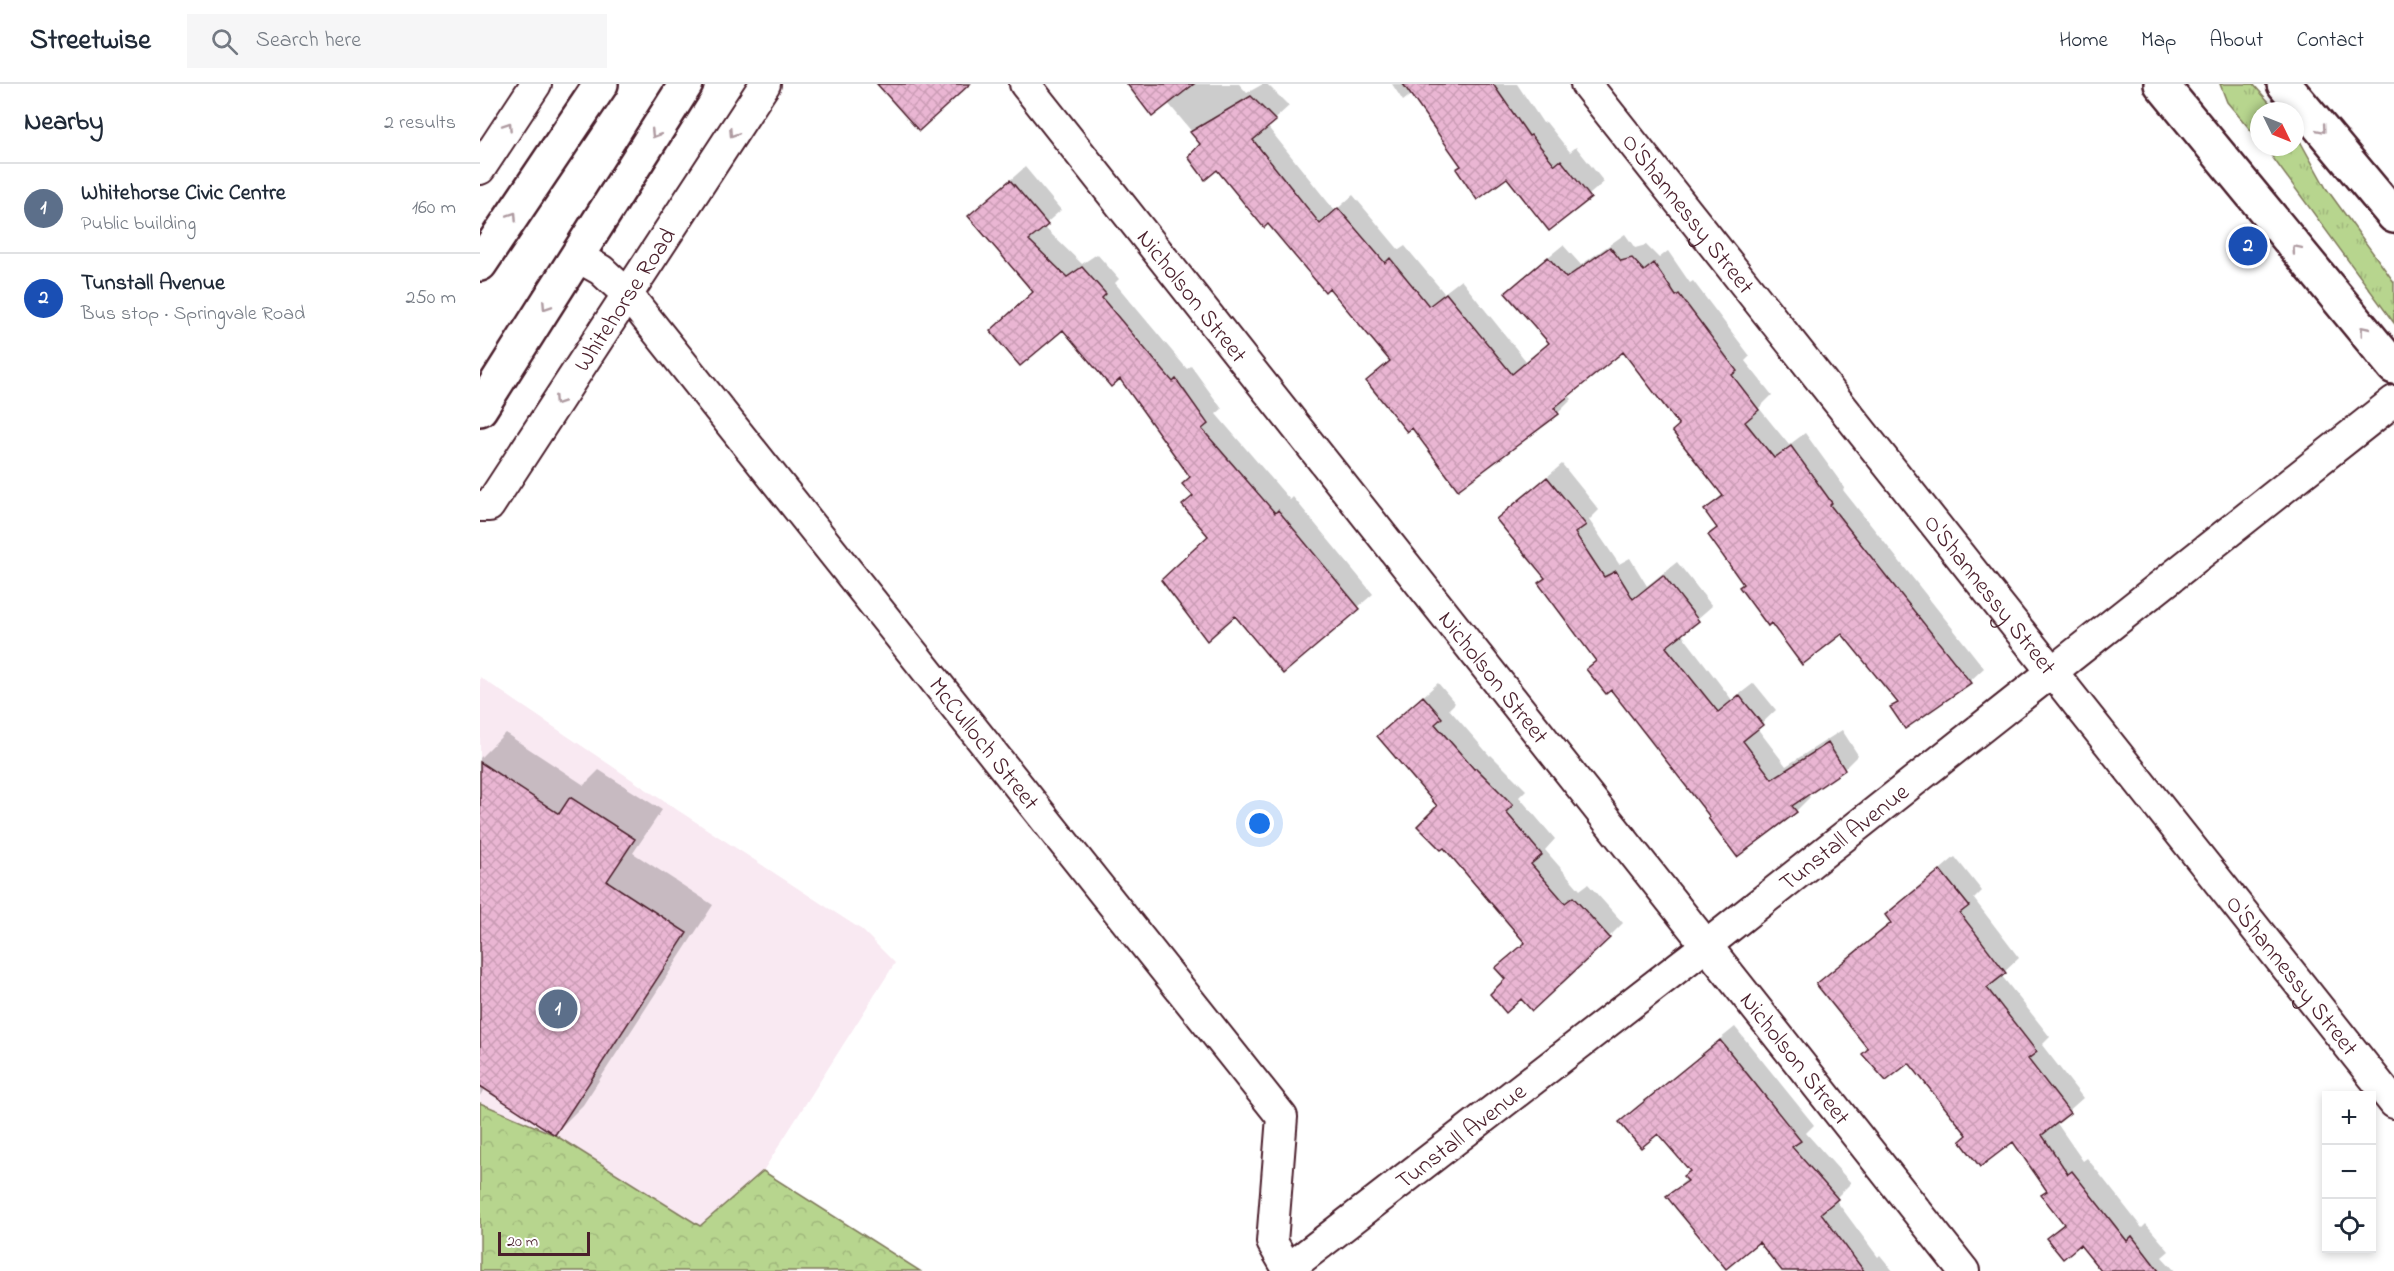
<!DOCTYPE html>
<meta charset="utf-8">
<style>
:root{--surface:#fff;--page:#f6f6f7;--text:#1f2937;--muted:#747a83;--line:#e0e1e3;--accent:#c8321e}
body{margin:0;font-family:"Indie Flower",sans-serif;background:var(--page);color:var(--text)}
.controls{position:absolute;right:18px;bottom:18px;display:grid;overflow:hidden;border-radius:0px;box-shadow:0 3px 9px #0003}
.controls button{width:54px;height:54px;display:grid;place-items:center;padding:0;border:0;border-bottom:2px solid var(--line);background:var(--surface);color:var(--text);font:30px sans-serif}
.compass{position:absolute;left:1770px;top:18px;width:54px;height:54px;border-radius:50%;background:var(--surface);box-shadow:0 3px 9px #0003;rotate:133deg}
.scale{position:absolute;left:18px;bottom:15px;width:92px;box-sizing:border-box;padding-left:6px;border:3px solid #4a1f2b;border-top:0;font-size:16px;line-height:21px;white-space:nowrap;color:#4a1f2b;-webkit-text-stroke:4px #fff;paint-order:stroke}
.you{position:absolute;left:780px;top:740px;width:21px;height:21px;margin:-15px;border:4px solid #fff;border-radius:50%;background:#1a73e8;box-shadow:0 0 0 9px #1a73e833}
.badge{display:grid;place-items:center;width:39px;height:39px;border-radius:50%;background:var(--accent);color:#fff;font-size:20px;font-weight:700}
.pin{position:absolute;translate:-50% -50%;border:3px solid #fff;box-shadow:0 2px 6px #0006}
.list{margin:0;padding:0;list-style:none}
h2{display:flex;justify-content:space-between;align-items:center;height:78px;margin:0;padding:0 24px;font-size:26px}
h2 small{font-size:20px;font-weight:400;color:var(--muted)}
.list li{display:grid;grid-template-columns:39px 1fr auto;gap:18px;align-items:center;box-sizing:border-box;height:90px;padding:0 24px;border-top:2px solid var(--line)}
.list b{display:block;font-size:22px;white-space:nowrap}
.list p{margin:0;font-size:20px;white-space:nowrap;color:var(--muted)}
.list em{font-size:20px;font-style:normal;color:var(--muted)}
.icon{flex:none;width:33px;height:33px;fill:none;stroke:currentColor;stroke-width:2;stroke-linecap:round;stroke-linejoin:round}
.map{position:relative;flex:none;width:1914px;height:1187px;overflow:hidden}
header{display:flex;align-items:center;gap:36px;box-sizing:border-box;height:84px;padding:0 30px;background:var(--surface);border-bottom:2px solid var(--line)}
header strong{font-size:28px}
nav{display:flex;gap:33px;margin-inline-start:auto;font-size:21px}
.search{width:420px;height:54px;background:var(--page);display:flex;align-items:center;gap:15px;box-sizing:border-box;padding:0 21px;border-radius:0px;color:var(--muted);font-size:22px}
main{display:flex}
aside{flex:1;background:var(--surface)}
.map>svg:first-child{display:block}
.built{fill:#f9e9f2}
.grass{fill:url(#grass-tufts);stroke:#807a5c;stroke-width:1.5}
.park{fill:url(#park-crowns);stroke:#807a5c;stroke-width:1.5}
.shadow{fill:#0003}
.building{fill:url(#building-cross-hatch);stroke:#4a1f2b;stroke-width:1.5}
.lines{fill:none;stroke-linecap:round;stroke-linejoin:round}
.street-casing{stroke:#4a1f2b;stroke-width:34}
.highway-casing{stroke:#4a1f2b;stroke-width:38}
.street{stroke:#fff;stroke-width:30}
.highway{stroke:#fff;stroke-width:33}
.oneway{stroke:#ae9aa0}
.labels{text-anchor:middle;stroke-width:6;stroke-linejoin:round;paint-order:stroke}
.street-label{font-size:24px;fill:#4a1f2b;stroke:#fff}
</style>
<header>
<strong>Streetwise</strong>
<div class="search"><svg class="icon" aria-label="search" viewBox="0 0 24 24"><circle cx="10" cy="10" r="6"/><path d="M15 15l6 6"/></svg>Search here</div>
<nav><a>Home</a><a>Map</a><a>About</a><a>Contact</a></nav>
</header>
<main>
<aside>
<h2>Nearby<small>2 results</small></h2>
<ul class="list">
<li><span class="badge" style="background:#5c6f8a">1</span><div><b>Whitehorse Civic Centre</b><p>Public building</p></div><em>160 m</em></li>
<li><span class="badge" style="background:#1a4fb4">2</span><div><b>Tunstall Avenue</b><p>Bus stop · Springvale Road</p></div><em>250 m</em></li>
</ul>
</aside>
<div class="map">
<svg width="1914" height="1187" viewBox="0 0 1914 1187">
<defs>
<pattern id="grass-tufts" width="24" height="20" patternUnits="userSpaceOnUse" patternTransform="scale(1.5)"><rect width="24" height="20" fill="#b7d58e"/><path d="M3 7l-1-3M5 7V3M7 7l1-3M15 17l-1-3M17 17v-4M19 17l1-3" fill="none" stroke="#9fb67b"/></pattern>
<pattern id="park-crowns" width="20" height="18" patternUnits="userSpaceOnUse" patternTransform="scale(1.5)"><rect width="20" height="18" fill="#b7d58e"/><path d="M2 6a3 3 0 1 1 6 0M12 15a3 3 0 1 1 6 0" fill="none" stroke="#9fb67b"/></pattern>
<pattern id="building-cross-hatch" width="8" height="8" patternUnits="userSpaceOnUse" patternTransform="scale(1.5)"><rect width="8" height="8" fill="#eab6d3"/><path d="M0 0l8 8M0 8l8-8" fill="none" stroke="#ca9cb5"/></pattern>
</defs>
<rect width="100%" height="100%" fill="#fff"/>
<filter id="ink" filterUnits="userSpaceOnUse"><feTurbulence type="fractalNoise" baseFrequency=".0167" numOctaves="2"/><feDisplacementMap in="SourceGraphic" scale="12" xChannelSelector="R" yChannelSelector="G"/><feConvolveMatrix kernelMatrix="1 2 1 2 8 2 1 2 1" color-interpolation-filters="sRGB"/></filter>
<g filter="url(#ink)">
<!-- built -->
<path class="built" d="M0 593 182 716 382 846 415 879 283 1087 220 1142 75 1051 0 1019Z"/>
<!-- grass -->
<path class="grass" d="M1740 0H1773L1797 27H1779V56L1747 18Z
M1815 48 1846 104 1914 198V239L1785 63H1815Z"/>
<!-- park -->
<path class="park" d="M0 1019 75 1051 220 1142 283 1087 440 1187H0Z"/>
<!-- shadow -->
<path class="shadow" d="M649 0H759L767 9 783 0H787L809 22 787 42 855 127 873 111 919 166 925 162 964 209 981 196 1046 277 1070 257 1041 195 1083 161 1101 181 1145 150 1155 164 1166 161 1179 174 1188 167 1210 199 1213 197 1270 272 1265 277 1292 311 1279 324 1309 361 1325 349 1365 404 1363 406 1504 584 1490 597 1412 623 1418 617 1363 548 1265 499 1230 451 1238 442 1226 426 1243 410 1201 340 1144 266 1088 311 1092 315 1078 329 932 342 888 297 911 275 849 202 738 83 722 60 688 19Z
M912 0H1037L1063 39 1066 38 1090 68 1096 63 1124 98 1069 145 1027 92 982 82 932 10 923 17Z
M545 83 581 126 563 142 602 180 617 170 639 195 635 199 707 285 711 282 742 325 736 330 810 416 813 413 893 510 803 588 730 451 714 411 712 393 641 293 583 244 512 247 554 207 490 132Z
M1082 380 1119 426 1109 436 1139 480 1150 474 1167 502 1197 478 1232 522 1201 549 1252 616 1274 599 1296 626 1277 644 1306 682 1362 646 1378 671 1364 685 1327 710 1330 713 1316 727 1232 733 1131 604 1117 576 1066 493 1018 435Z
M958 599 975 619 969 625 1010 672 1011 671 1046 706 1039 713 1075 755 1065 766 1100 806 1108 800 1143 839 1129 853 1027 895 1017 884 1046 857 958 722 899 652Z
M25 649 104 701 119 686 182 726 153 769 233 821 103 1021 75 1049 5 1003 0 1012V674Z
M1475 773 1502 807 1494 815 1539 874 1521 891 1570 953 1562 961 1603 1014 1576 1038 1603 1077 1607 1074 1662 1144 1666 1140 1689 1167 1682 1173 1695 1187H1623L1600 1159 1568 1154 1585 1138 1568 1106 1533 1056 1488 1051 1430 976 1390 964 1338 900 1352 886 1412 838 1407 831Z
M1255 943 1334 1041 1326 1049 1371 1099 1355 1115 1398 1173 1400 1171 1413 1187H1303L1280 1156 1188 1112 1208 1094 1211 1086 1178 1048 1141 1038 1155 1024Z"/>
<!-- building -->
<path class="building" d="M397 0H490L439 47Z
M647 0H714L672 33Z
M923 0H1013L1049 52 1051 51 1075 81 1081 76 1111 114 1069 147 1027 94 997 116 976 85 981 82Z
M771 12 796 37 773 56 840 140 858 124 905 179 910 174 949 222 966 209 1032 290 1069 259 1025 209 1068 173 1086 194 1130 163 1141 177 1152 174 1164 187 1174 179 1196 212 1199 210 1257 287 1252 291 1279 326 1265 338 1294 374 1311 362 1352 419 1350 421 1491 599 1425 645 1410 623 1418 619 1362 550 1322 581 1291 539 1288 542 1259 503 1263 500 1228 451 1237 444 1224 426 1243 412 1192 347 1199 341 1143 268 1074 324 1079 330 978 406 932 344 927 348 886 297 910 277 849 204 845 208 788 140 784 144 737 86 725 96 708 73 720 60 710 48Z
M530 96 568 141 549 156 587 193 602 183 626 210 622 214 693 298 696 295 728 340 722 345 795 429 798 426 880 525 803 590 755 532 727 557 681 496 728 452 702 421 713 412 702 400 710 393 640 295 631 303 583 246 540 282 510 247 553 208 488 132Z
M1067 393 1106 441 1095 449 1124 493 1136 487 1153 515 1183 491 1219 537 1186 563 1238 628 1259 611 1283 641 1263 657 1292 695 1348 659 1365 686 1312 722 1317 728 1257 773 1228 734 1230 733 1131 606 1126 610 1106 585 1116 577 1058 499 1065 494 1016 435Z
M943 612 962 634 955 640 994 685 996 684 1033 721 1026 728 1062 771 1051 780 1085 819 1093 813 1130 854 1052 927 1041 915 1026 929 1010 910 1025 895 1015 884 1045 859 964 764 961 766 937 742 957 722 897 652Z
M0 678 79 730 90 713 155 755 127 797 207 849 75 1051 0 1002Z
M1460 786 1489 822 1480 829 1526 889 1507 904 1557 968 1548 975 1590 1029 1562 1051 1588 1090 1592 1087 1647 1157 1652 1152 1679 1187H1621L1600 1161 1583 1175 1566 1154 1584 1140 1561 1111 1567 1107 1533 1058 1500 1083 1480 1057 1487 1051 1429 979 1406 997 1382 970 1388 965 1336 900 1411 839 1405 831Z
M1240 956 1321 1057 1312 1063 1358 1115 1341 1129 1384 1187H1302L1279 1158 1246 1185 1186 1112 1208 1097 1203 1092 1210 1087 1178 1050 1161 1064 1139 1038Z"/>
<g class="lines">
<defs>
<g id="street">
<path id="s1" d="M545 0 1484 1187"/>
<path id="s2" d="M1106 0 1914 1019"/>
<path d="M0 85 56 0"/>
<path id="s3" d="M98 173 121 186 148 211 802 1033 792 1158 809 1187"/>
<path id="s4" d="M0 422H9L285 0"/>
<path id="s5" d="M808 1185 1227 861 1914 317"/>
</g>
<path id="highway" d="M1681 0 1914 283
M1804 0 1914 132
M0 180 121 0
M0 325 206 0"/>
</defs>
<!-- street casing -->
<use href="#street" class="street-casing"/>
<!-- highway casing -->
<use href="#highway" class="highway-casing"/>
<!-- street -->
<use href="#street" class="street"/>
<!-- highway -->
<use href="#highway" class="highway"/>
</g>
<!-- one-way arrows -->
<defs><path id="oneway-chevron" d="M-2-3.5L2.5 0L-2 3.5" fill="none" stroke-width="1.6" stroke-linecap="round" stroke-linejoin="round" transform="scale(1.5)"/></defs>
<g class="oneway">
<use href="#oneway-chevron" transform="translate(28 42) rotate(-56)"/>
<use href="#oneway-chevron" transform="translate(1842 45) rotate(50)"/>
<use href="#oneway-chevron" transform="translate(253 49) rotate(123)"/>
<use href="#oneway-chevron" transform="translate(175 50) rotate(122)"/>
<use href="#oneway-chevron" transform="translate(33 132) rotate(-56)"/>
<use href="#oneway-chevron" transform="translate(1816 165) rotate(-130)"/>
<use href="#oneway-chevron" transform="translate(66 222) rotate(123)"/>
<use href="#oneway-chevron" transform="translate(1884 246) rotate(-129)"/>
<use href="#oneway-chevron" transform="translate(78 317) rotate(123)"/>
</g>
</g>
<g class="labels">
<!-- street labels -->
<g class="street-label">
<text dy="8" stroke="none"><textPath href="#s2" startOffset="165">O'Shannessy Street</textPath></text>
<text dy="8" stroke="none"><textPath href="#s1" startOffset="270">Nicholson Street</textPath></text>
<text dy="8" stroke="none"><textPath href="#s4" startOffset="256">Whitehorse Road</textPath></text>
<text dy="8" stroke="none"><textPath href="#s2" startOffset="651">O'Shannessy Street</textPath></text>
<text dy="8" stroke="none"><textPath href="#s1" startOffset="756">Nicholson Street</textPath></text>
<text dy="8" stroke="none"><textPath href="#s3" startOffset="636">McCulloch Street</textPath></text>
<text dy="8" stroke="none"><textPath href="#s5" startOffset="704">Tunstall Avenue</textPath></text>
<text dy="8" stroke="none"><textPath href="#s2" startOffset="1137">O'Shannessy Street</textPath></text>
<text dy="8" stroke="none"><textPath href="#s1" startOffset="1242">Nicholson Street</textPath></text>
<text dy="8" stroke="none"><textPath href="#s5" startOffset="218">Tunstall Avenue</textPath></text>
</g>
</g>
</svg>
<div class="controls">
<button>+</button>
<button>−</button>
<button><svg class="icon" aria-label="locate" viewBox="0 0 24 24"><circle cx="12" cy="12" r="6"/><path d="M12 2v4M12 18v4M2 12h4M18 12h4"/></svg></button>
</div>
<svg class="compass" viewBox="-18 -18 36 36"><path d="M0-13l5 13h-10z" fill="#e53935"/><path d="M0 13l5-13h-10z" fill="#747a83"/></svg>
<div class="scale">20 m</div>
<div class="you"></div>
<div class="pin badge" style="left:78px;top:925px;background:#5c6f8a">1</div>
<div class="pin badge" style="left:1768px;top:162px;background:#1a4fb4">2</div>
</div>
</main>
